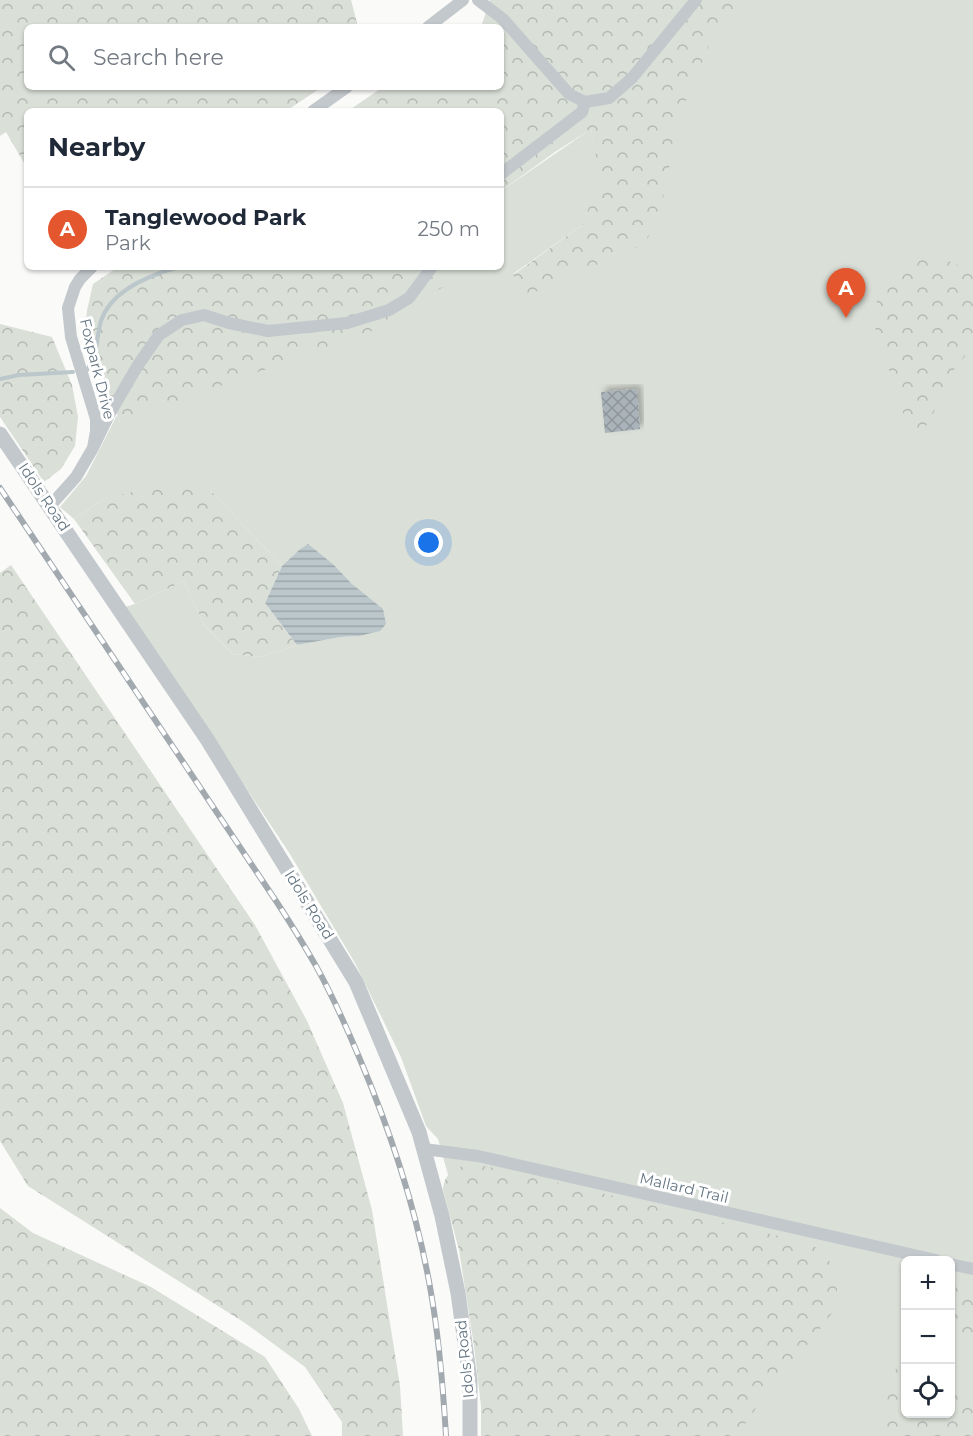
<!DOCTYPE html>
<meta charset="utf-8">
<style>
:root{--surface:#fff;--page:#f6f6f7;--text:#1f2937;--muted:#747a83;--line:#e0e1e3;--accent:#e4572e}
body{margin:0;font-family:Montserrat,sans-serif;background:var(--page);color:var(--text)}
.controls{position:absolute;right:18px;bottom:18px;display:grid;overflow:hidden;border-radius:9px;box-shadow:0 2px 4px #0004}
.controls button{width:54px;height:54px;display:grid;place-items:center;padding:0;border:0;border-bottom:2px solid var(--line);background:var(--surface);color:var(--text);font:30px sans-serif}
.you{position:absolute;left:429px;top:543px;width:21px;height:21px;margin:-15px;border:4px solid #fff;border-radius:50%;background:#1a73e8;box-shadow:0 0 0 9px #1a73e833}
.badge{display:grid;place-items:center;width:39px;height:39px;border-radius:50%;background:var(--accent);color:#fff;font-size:20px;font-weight:700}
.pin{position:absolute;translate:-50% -50px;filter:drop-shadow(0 2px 3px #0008)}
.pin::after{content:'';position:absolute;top:32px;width:21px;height:18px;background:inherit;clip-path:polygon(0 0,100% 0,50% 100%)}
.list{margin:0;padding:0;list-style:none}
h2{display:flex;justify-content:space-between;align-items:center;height:78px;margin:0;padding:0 24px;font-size:26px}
h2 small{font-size:20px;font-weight:400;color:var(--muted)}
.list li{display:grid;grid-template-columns:39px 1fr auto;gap:18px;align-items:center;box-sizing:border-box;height:84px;padding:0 24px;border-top:2px solid var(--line)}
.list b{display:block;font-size:22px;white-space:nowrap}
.list p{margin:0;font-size:20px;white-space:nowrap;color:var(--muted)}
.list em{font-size:20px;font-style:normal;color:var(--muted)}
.icon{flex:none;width:33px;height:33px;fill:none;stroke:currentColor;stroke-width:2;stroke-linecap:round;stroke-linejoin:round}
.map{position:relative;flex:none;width:973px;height:1436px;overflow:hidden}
.search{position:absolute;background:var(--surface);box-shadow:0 2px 4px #0004;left:24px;top:24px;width:480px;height:66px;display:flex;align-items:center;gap:15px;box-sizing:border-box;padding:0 21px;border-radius:9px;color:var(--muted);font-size:22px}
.panel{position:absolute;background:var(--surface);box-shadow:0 2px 4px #0004;left:24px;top:108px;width:480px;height:162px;border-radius:9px}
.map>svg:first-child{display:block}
.green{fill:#dadfd7;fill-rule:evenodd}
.forest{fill:url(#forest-crowns)}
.water{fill:url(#water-rules)}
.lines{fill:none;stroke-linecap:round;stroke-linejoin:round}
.stream{stroke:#bbc7cb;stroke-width:4}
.building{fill:url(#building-cross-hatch);filter:url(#shadow)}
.minor{stroke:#c3c8cc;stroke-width:12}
.tertiary{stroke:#c3c8cc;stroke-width:15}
.rail-casing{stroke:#a2aab0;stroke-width:6}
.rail{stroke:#fff;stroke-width:4;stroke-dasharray:11;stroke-linecap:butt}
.labels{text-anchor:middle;stroke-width:6;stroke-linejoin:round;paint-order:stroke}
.street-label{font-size:15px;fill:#657683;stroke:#fff}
</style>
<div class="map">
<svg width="973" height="1436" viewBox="0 0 973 1436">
<defs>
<pattern id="forest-crowns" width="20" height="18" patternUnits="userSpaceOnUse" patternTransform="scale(1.5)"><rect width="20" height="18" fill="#dadfd7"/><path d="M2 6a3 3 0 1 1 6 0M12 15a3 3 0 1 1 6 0" fill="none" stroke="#b4b9b4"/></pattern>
<pattern id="water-rules" width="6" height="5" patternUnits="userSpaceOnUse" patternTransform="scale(1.5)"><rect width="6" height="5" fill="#bbc7cb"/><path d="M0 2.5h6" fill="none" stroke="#9ca6aa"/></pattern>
<pattern id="building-cross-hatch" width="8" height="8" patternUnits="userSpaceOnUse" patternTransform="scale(1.5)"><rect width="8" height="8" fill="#aab3b9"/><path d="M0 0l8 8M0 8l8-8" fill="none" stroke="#8e969c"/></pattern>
<filter id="shadow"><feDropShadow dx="4" dy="-4" stdDeviation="3" flood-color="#0004"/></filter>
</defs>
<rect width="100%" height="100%" fill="#fafaf8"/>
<!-- green -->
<path class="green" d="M720 0H973V1436H489L457 1207 438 1139 426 1126 401 1057 355 963 290 854 125 607 135 604 184 581 204 625 233 654 260 657 297 645 341 637 359 636 352 584 334 565 299 550 282 566 211 491 104 499 74 519 60 507 86 476 117 415 120 422 442 287 454 267H501V191L591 129 601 178 582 225 513 274 646 243 596 152ZM906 1260H950V1414H906Z"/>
<!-- forest -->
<path class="forest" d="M0 0H351L358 27H27V87H322L286 111H27V168L6 132 0 136Z
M490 0H743L714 34 675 126 666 189 646 243 528 295 513 275 582 225 600 178 591 129 555 152 501 191V111H348L383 87H501V27H476L482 24Z
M942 258 973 272V346L946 380 933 414 918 439 907 424 871 316 882 289 907 261Z
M118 267H454L443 287 372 331 120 422 85 335 87 310 93 284Z
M0 324 52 337 72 385 78 417 75 446 61 469 44 482 0 417Z
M156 486 211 491 282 566 265 603 297 645 260 657 233 654 204 625 184 581 135 604 74 519 104 499Z
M11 565 255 925 307 1021 343 1103 372 1210 400 1386 403 1436H342V1422L305 1367 245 1323 28 1186 0 1141V573Z
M465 1165H478L514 1172 812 1244 834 1266 838 1283 834 1310 812 1340 776 1375 753 1413 736 1436H481V1406L474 1346 459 1250 443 1190C444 1175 452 1170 465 1165Z
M0 1208 33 1233 151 1287 265 1357 299 1409 312 1436H0Z
M956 1285 973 1289V1349L951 1329V1314Z
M905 1362 906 1414H950L951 1391 973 1407V1436H892L884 1424 887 1400 896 1368Z"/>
<!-- water -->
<path class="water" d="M308 544 334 565 352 584 383 609 386 624 380 631 359 636 341 637 297 645 265 603 282 566 299 550Z"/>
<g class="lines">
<!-- stream -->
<path class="stream" d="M87 370C98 356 96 338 101 321 111 290 150 275 179 267
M0 379 19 375 73 372"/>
</g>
<!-- building -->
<path class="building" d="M637 389 640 429 605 433 601 392Z"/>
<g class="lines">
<!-- minor -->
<path class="minor" d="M478 0 503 19 569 94 585 102 609 98 632 78 696 0
M428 27 463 0
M313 111 347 87
M501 174 582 112 585 102
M93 448 110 413 138 365 159 335 182 320 204 315 229 323 268 331 347 323 389 310 409 298 432 267
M50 506 76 477 93 448 96 431V419L71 337 68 308 75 287 80 279 92 267
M424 1149 478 1156 936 1260
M950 1264 973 1269"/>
<!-- tertiary -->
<path class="tertiary" d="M0 434 207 739 356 982 419 1132 442 1216 458 1293 470 1380V1436"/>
<defs>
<path id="rail" d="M0 488 278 904C291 924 304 945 316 966 332 995 346 1026 359 1057 390 1130 416 1208 430 1287 439 1336 443 1386 446 1436"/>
</defs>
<!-- rail casing -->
<use href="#rail" class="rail-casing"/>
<!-- rail -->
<use href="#rail" class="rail"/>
</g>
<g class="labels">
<!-- street labels -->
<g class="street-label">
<text transform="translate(97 369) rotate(76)" y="5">Foxpark Drive</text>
<text transform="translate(44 497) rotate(56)" y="5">Idols Road</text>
<text transform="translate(309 905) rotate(58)" y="5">Idols Road</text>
<text transform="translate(684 1188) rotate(13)" y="5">Mallard Trail</text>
<text transform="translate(465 1359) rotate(-96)" y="5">Idols Road</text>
</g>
</g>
</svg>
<div class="controls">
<button>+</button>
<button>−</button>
<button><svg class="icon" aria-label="locate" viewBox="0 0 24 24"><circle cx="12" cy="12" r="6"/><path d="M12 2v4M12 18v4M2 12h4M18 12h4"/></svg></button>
</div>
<div class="you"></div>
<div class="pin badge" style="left:846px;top:318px">A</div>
<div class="search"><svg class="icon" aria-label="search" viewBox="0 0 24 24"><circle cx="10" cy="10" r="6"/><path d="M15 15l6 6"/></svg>Search here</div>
<section class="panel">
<h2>Nearby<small></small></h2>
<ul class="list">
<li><span class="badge">A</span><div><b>Tanglewood Park</b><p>Park</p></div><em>250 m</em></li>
</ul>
</section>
</div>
